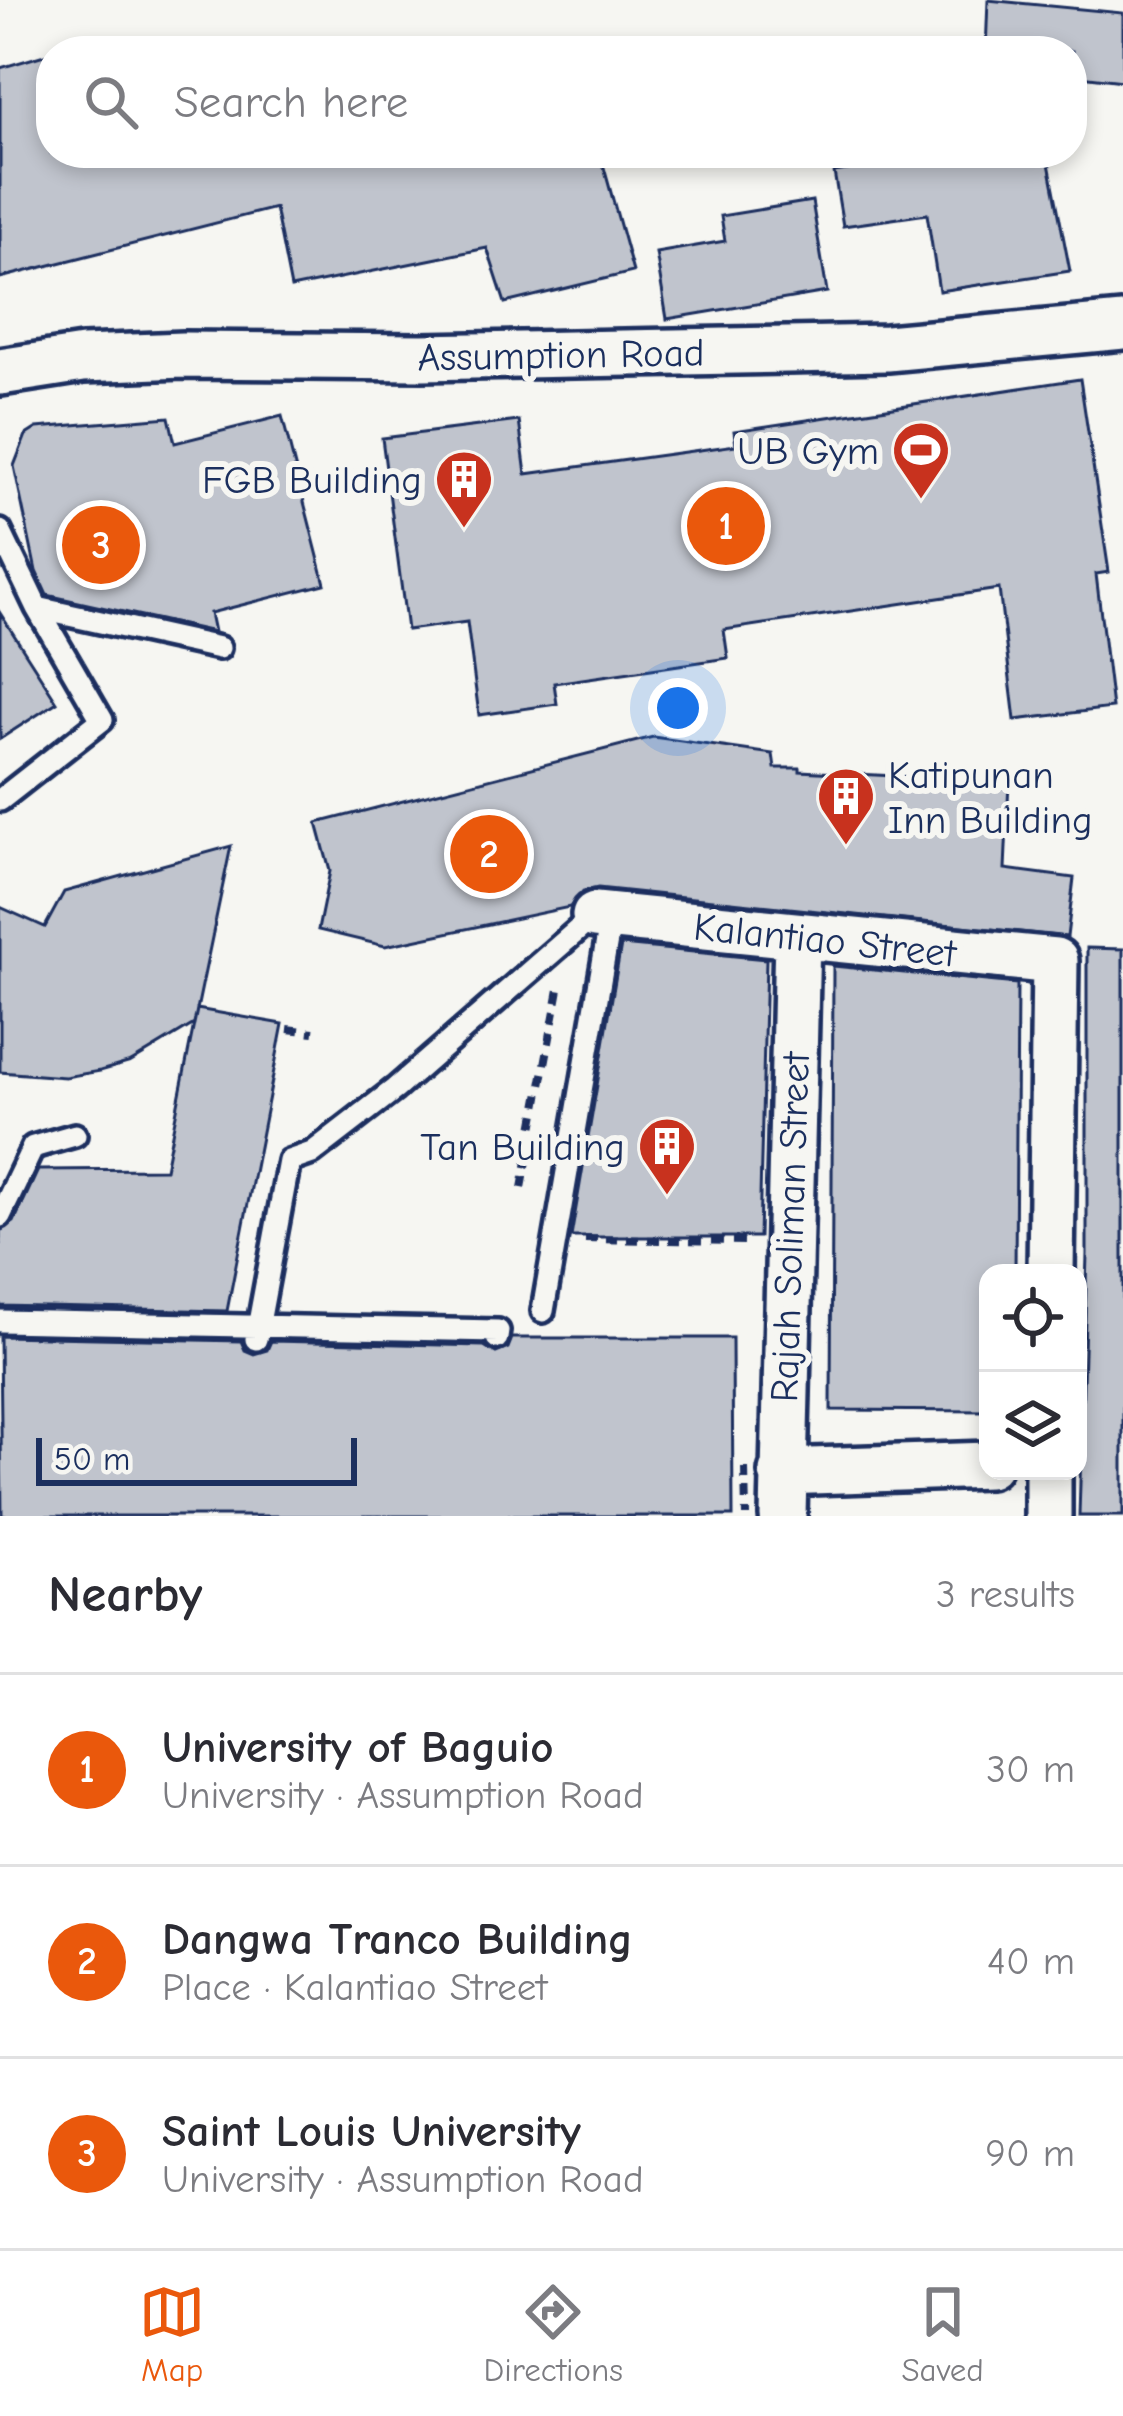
<!DOCTYPE html>
<meta charset="utf-8">
<style>
:root{--surface:#fff;--page:#f2f2f3;--text:#2b2b33;--muted:#7c7c81;--line:#e1e1e2;--accent:#ea580c}
body{margin:0;font-family:"Comic Neue",sans-serif;background:var(--page);color:var(--text)}
.controls{position:absolute;right:36px;bottom:36px;display:grid;overflow:hidden;border-radius:24px;box-shadow:0 6px 18px #0003}
.controls button{width:108px;height:108px;display:grid;place-items:center;padding:0;border:0;border-bottom:3px solid var(--line);background:var(--surface);color:var(--text);font:60px sans-serif}
.scale{position:absolute;left:36px;bottom:30px;width:321px;box-sizing:border-box;padding-left:12px;border:6px solid #1b2f5e;border-top:0;font-size:33px;line-height:42px;white-space:nowrap;color:#1b2f5e;-webkit-text-stroke:9px #f6f6f2;paint-order:stroke}
.you{position:absolute;left:678px;top:708px;width:42px;height:42px;margin:-30px;border:9px solid #fff;border-radius:50%;background:#1a73e8;box-shadow:0 0 0 18px #1a73e833}
.badge{display:grid;place-items:center;width:78px;height:78px;border-radius:50%;background:var(--accent);color:#fff;font-size:39px;font-weight:700}
.pin{position:absolute;translate:-50% -50%;border:6px solid #fff;box-shadow:0 3px 12px #0006}
.list{margin:0;padding:0;list-style:none}
h2{display:flex;justify-content:space-between;align-items:center;height:156px;margin:0;padding:0 48px;font-size:51px}
h2 small{font-size:39px;font-weight:400;color:var(--muted)}
.list li{display:grid;grid-template-columns:78px 1fr auto;gap:36px;align-items:center;box-sizing:border-box;height:192px;padding:0 48px;border-top:3px solid var(--line)}
.list b{display:block;font-size:45px;white-space:nowrap}
.list p{margin:0;font-size:39px;white-space:nowrap;color:var(--muted)}
.list em{font-size:39px;font-style:normal;color:var(--muted)}
.icon{flex:none;width:66px;height:66px;fill:none;stroke:currentColor;stroke-width:2;stroke-linecap:round;stroke-linejoin:round}
.map{position:relative;flex:none;width:1123px;height:1516px;overflow:hidden}
.search{position:absolute;background:var(--surface);box-shadow:0 6px 18px #0003;left:36px;right:36px;top:36px;height:132px;display:flex;align-items:center;gap:30px;box-sizing:border-box;padding:0 42px;border-radius:48px;color:var(--muted);font-size:45px}
.sheet{height:732px;background:var(--surface)}
nav{display:flex;justify-content:space-around;align-items:center;box-sizing:border-box;height:168px;border-top:3px solid var(--line);background:var(--surface);font-size:33px;color:var(--muted)}
nav a{display:grid;justify-items:center;gap:6px}
nav .on{color:var(--accent)}
.map>svg:first-child{display:block}
.building{fill:#c0c4cd;stroke:#1b2f5e;stroke-width:3}
.lines{fill:none;stroke-linecap:round;stroke-linejoin:round}
.lane-casing{stroke:#1b2f5e;stroke-width:30}
.street-casing{stroke:#1b2f5e;stroke-width:54}
.path{stroke:#1b2f5e;stroke-width:8;stroke-dasharray:12 9;stroke-linecap:butt}
.lane{stroke:#f6f6f2;stroke-width:21}
.street{stroke:#f6f6f2;stroke-width:45}
.path-bridge{stroke:#1b2f5e;stroke-width:8;stroke-dasharray:12 9;stroke-linecap:butt}
.labels{text-anchor:middle;stroke-width:12;stroke-linejoin:round;paint-order:stroke}
.street-label{font-size:39px;fill:#1b2f5e;stroke:#f6f6f2}
.poi-label{font-size:39px;fill:#1b2f5e;stroke:#f6f6f2;text-anchor:end}
</style>
<div class="map">
<svg width="1123" height="1516" viewBox="0 0 1123 1516">
<rect width="100%" height="100%" fill="#f6f6f2"/>
<filter id="ink" filterUnits="userSpaceOnUse"><feTurbulence type="fractalNoise" baseFrequency=".00833" numOctaves="2"/><feDisplacementMap in="SourceGraphic" scale="24" xChannelSelector="R" yChannelSelector="G"/><feConvolveMatrix kernelMatrix="1 2 1 2 8 2 1 2 1" color-interpolation-filters="sRGB"/></filter>
<g filter="url(#ink)">
<!-- building -->
<path class="building" d="M988 0 1123 13V81L1072 75V51H986Z
M51 53V153H600L633 272 505 303 487 248 291 288 275 208 0 278V68Z
M917 153H1047L1070 271 939 291 927 214 843 226 834 172 918 159Z
M812 201 827 292 667 319 656 253 725 241 721 216Z
M1080 379 1109 572 1096 574 1112 708 1015 720 999 589 724 630 728 658 554 683 557 704 479 715 467 622 407 630 382 438 519 421 526 474 736 445 734 431Z
M282 416 325 584 210 613 214 632 47 595 36 571 14 466 26 435 37 428 169 417 175 443Z
M0 613 57 702 0 739Z
M653 737 773 754 775 768H800V771L1009 782 1005 869 1074 878 1067 937 598 888 583 891 570 907 385 946 318 930 330 871 317 823Z
M231 846 194 1024 131 1062 100 1071 65 1077 0 1072V907L45 927 64 892Z
M621 945 766 959 759 1237H571Z
M1087 948 1123 949V1516H1079L1087 1254Z
M833 966 1017 984 1015 1273H988V1411L831 1410Z
M197 1009 283 1024 227 1311 0 1306V1231L14 1222 38 1170 165 1169Z
M0 1336 241 1341 245 1350 254 1354 267 1350 271 1341 484 1346 496 1353 508 1348 512 1338H732L733 1516H2Z"/>
<g class="lines">
<defs>
<path id="lane" d="M0 531 37 608 102 720 0 800
M37 608 219 648
M0 1216 33 1147 75 1135
M543 1311 611 917
M0 1321 498 1331 497 1338
M256 1339 289 1161 312 1153 395 1089 595 915"/>
<path id="street" d="M0 372 83 359 183 355 422 357 887 348 1123 326
M595 915 1055 961 1051 1273
M782 1472 988 1465
M783 1516 797 937
M1048 1516V1471"/>
</defs>
<!-- lane casing -->
<use href="#lane" class="lane-casing"/>
<!-- street casing -->
<use href="#street" class="street-casing"/>
<!-- path -->
<path class="path" d="M288 1029 314 1032
M522 1188 559 989
M585 1239 750 1241"/>
<!-- lane -->
<use href="#lane" class="lane"/>
<!-- street -->
<use href="#street" class="street"/>
<!-- path-bridge -->
<path class="path-bridge" d="M745 1468 746 1516"/>
</g>
</g>
<!-- icons -->
<defs>
<symbol id="stadium-pin" viewBox="-11 -11 22 30"><path d="M0 17L-7.5 6A9.5 9.5 0 1 1 7.5 6Z" fill="#c8321e" stroke="#f6f6f2"/><path d="M0-5a6.5 5 0 1 0 0 10a6.5 5 0 1 0 0-10ZM-3.5-1.8h7v3.6h-7Z" fill="#fff"/></symbol>
<symbol id="building-pin" viewBox="-11 -11 22 30"><path d="M0 17L-7.5 6A9.5 9.5 0 1 1 7.5 6Z" fill="#c8321e" stroke="#f6f6f2"/><path d="M-4-6H4V6H1V3H-1V6H-4ZM-2.5-4.3h1.7v1.8h-1.7ZM.8-4.3h1.7v1.8H.8ZM-2.5-1h1.7V.8h-1.7ZM.8-1h1.7V.8H.8Z" fill="#fff"/></symbol>
</defs>
<g fill-rule="evenodd">
<use href="#stadium-pin" x="888" y="417" width="66" height="90"/>
<use href="#building-pin" x="431" y="446" width="66" height="90"/>
<use href="#building-pin" x="813" y="763" width="66" height="90"/>
<use href="#building-pin" x="634" y="1113" width="66" height="90"/>
</g>
<g class="labels">
<!-- street labels -->
<g class="street-label">
<text transform="translate(561 354) rotate(-1)" y="14">Assumption Road</text>
<text transform="translate(825 939) rotate(6)" y="14">Kalantiao Street</text>
<text transform="translate(789 1227) rotate(-88)" y="14">Rajah Soliman Street</text>
</g>
<!-- poi labels -->
<g class="poi-label">
<text x="879" y="464">UB Gym</text>
<text x="422" y="493">FGB Building</text>
<text x="888" y="788" text-anchor="start">Katipunan<tspan x="888" dy="45">Inn Building</tspan></text>
<text x="625" y="1160">Tan Building</text>
</g>
</g>
</svg>
<div class="controls">
<button><svg class="icon" aria-label="locate" viewBox="0 0 24 24"><circle cx="12" cy="12" r="6"/><path d="M12 2v4M12 18v4M2 12h4M18 12h4"/></svg></button>
<button><svg class="icon" aria-label="layers" viewBox="0 0 24 24"><path d="M12 4l9 5-9 5-9-5zM3 14l9 5 9-5"/></svg></button>
</div>
<div class="scale">50 m</div>
<div class="you"></div>
<div class="pin badge" style="left:726px;top:526px">1</div>
<div class="pin badge" style="left:489px;top:854px">2</div>
<div class="pin badge" style="left:101px;top:545px">3</div>
<div class="search"><svg class="icon" aria-label="search" viewBox="0 0 24 24"><circle cx="10" cy="10" r="6"/><path d="M15 15l6 6"/></svg>Search here</div>
</div>
<section class="sheet">
<h2>Nearby<small>3 results</small></h2>
<ul class="list">
<li><span class="badge">1</span><div><b>University of Baguio</b><p>University · Assumption Road</p></div><em>30 m</em></li>
<li><span class="badge">2</span><div><b>Dangwa Tranco Building</b><p>Place · Kalantiao Street</p></div><em>40 m</em></li>
<li><span class="badge">3</span><div><b>Saint Louis University</b><p>University · Assumption Road</p></div><em>90 m</em></li>
</ul>
</section>
<nav>
<a class="on"><svg class="icon" aria-label="map" viewBox="0 0 24 24"><path d="M3 6l6-2 6 2 6-2v14l-6 2-6-2-6 2zM9 4v14M15 6v14"/></svg>Map</a>
<a><svg class="icon" aria-label="directions" viewBox="0 0 24 24"><path d="M12 3l9 9-9 9-9-9zM9 14v-3h6M13 9l2 2-2 2"/></svg>Directions</a>
<a><svg class="icon" aria-label="saved" viewBox="0 0 24 24"><path d="M7 4h10v16l-5-4-5 4z"/></svg>Saved</a>
</nav>
